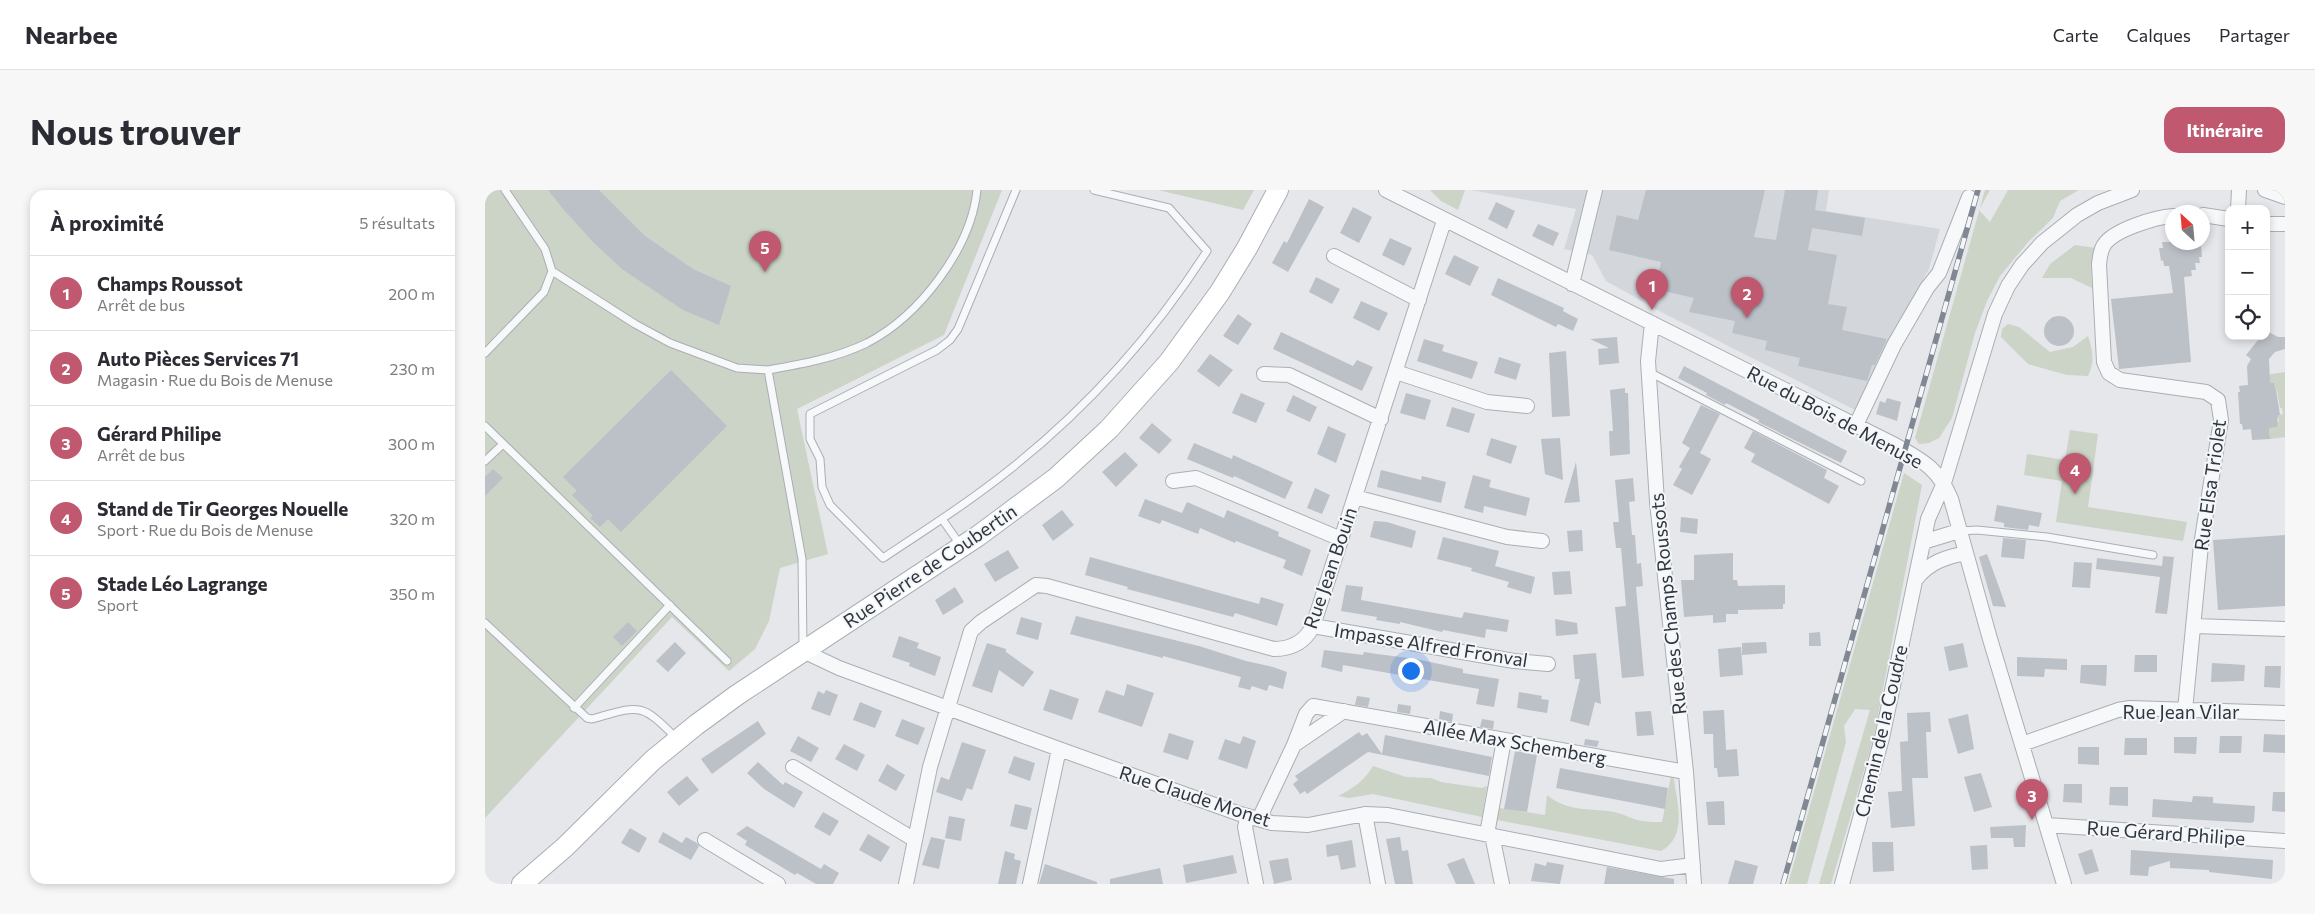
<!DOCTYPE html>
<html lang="fr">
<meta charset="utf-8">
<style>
:root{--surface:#fff;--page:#f7f7f7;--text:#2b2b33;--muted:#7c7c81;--line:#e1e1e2;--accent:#c0596f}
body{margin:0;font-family:Commissioner,sans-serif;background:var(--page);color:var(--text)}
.controls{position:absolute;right:15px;top:15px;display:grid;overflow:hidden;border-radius:10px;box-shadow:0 2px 8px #0003}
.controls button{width:45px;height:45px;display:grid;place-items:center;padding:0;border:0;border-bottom:1px solid var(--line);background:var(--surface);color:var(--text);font:25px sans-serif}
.compass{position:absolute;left:1680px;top:15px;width:45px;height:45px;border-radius:50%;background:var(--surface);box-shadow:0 2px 8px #0003;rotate:334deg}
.you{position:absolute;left:925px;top:480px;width:18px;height:18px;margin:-12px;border:4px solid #fff;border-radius:50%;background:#1a73e8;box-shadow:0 0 0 8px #1a73e833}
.badge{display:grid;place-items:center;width:32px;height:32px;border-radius:50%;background:var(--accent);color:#fff;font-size:16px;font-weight:700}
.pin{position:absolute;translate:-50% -41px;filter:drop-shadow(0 1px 2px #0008)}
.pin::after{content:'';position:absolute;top:26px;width:18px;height:15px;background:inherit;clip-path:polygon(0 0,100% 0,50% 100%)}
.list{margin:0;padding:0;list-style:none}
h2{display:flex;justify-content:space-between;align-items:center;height:65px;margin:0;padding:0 20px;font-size:21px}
h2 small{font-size:16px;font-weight:400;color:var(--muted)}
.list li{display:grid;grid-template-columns:32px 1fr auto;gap:15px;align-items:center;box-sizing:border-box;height:75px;padding:0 20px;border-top:1px solid var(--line)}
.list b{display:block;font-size:19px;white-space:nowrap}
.list p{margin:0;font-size:16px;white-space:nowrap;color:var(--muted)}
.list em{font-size:16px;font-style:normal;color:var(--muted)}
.icon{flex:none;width:28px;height:28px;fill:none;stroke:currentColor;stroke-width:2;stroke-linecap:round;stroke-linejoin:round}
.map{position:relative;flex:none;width:1800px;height:694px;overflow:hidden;border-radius:15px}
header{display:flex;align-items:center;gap:30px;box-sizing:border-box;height:70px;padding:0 25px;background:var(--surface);border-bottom:1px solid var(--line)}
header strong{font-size:24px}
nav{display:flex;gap:28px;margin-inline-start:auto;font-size:18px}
.intro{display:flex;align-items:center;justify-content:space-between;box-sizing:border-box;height:120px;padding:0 30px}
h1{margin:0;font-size:35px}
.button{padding:12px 22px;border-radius:15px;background:var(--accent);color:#fff;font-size:18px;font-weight:700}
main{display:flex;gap:30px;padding:0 30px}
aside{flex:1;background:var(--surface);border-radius:15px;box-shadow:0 2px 8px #0003}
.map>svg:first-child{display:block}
.built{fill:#d3d7dc}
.green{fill:#cbd4c7}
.building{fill:#bcc1c7}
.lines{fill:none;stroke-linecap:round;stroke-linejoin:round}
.lane-casing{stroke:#aaaeb5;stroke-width:9}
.street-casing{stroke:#aaaeb5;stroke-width:16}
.secondary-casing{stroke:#aaaeb5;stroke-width:22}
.lane{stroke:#f7f8f9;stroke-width:7}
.street{stroke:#f7f8f9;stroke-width:14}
.secondary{stroke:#fff;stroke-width:20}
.rail-casing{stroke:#808893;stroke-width:5.5}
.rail{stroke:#f4f6f8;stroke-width:4;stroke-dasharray:11;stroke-linecap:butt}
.labels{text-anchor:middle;stroke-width:4;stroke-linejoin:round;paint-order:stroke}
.street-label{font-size:19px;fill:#2e3641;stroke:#f4f6f8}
</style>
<header>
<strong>Nearbee</strong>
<nav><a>Carte</a><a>Calques</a><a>Partager</a></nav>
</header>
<div class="intro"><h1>Nous trouver</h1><a class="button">Itinéraire</a></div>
<main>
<aside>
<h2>À proximité<small>5 résultats</small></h2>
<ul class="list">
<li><span class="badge">1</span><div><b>Champs Roussot</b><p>Arrêt de bus</p></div><em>200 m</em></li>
<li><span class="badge">2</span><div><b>Auto Pièces Services 71</b><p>Magasin · Rue du Bois de Menuse</p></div><em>230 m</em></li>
<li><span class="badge">3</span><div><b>Gérard Philipe</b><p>Arrêt de bus</p></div><em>300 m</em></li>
<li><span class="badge">4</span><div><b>Stand de Tir Georges Nouelle</b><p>Sport · Rue du Bois de Menuse</p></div><em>320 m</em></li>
<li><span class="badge">5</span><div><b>Stade Léo Lagrange</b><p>Sport</p></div><em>350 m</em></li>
</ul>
</aside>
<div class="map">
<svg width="1800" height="694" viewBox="0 0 1800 694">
<rect width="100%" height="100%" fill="#e5e7eb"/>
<!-- built -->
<path class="built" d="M986 0H1344L1341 21 1455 39 1444 79 1417 128 1372 221 1178 123 1121 91 1107 65 1079 59 1091 19Z"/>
<!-- green -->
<path class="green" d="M0 0H517L459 145 312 219 343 364 295 378 284 431 270 459 244 481 187 427 0 628Z
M673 0H769L758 20Z
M945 0H980L973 20 956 11Z
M1500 0H1505L1494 20 1505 32 1523 0H1594L1575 11 1568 28 1544 51 1515 86 1502 111 1490 143 1467 228 1454 248 1444 253 1434 254 1430 248Z
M1590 55 1611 58 1606 74 1607 98 1586 88H1557L1565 74Z
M1523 134 1534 137 1565 162 1588 157 1603 146C1608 161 1610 171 1603 186L1582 185 1543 174 1516 147 1517 139Z
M1800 182V247L1785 249 1784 238 1794 231 1793 225 1798 224 1797 218H1795L1792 200 1781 194 1780 185Z
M1585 240 1613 244 1603 317 1702 332 1698 351 1571 332 1577 291 1539 285 1542 264 1580 270Z
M1419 283 1437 295 1389 546 1346 694H1334L1385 520 1370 519 1359 536 1361 552 1322 694H1303Z
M888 576 921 587 946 588 956 592 997 598 1002 596 997 627 888 604 864 608 853 606C868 599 880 590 888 576Z
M1186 586 1189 589C1192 614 1203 646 1176 661L1012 630 1014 618 1060 625 1062 605C1083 622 1104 618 1129 622 1139 624 1148 630 1158 631 1164 632 1171 632 1177 632Z"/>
<!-- building -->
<path class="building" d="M63 0H114L160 46 208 79 246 96 234 135 198 120 137 79 109 53 79 20Z
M1161 0H1280L1269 47 1291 50 1300 0H1333L1330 20 1380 28 1377 46 1327 38 1323 60 1352 65 1343 114 1362 117 1357 140 1402 149 1390 175H1387L1382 191 1313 176 1315 168 1280 160 1282 151 1247 143 1250 131 1204 122 1209 108 1170 99 1176 72 1124 60 1132 25 1153 30Z
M824 9 839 17 803 82 787 73 799 51 802 53Z
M1011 12 1030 21 1022 39 1003 29Z
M868 17 887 27 874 53 855 43Z
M1053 34 1074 43 1068 56 1047 46Z
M905 48 927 58 919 76 897 65Z
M1677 52H1714V55H1716L1717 67H1714L1715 73H1710L1711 80H1706L1707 86 1699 87 1706 172 1634 179 1626 109 1688 103 1684 76H1679L1678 70 1676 71 1674 58H1678Z
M969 65 994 77 985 96 960 84Z
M831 87 855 99 847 114 824 102Z
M1013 88 1079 118 1078 121 1093 129 1088 141 1073 134 1071 137 1006 105Z
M876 111 903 123 894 141 868 128Z
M753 124 767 134 753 155 738 146Z
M1559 141a15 15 0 1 1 30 0a15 15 0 1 1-30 0Z
M1782 141 1793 147H1800V159L1790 162 1784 169 1785 193H1789L1790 199H1791L1795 225H1793L1792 237 1784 238 1785 249 1767 250 1766 239 1758 240 1757 234H1755L1753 202H1755L1754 196 1763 195 1762 176 1766 169 1761 165 1773 150 1781 146Z
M796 142 868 176 872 170 888 177 877 201 788 159Z
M1132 147 1134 173 1114 175 1113 159 1124 158 1105 149Z
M939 149 959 155 957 161 993 172 987 189 932 171Z
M1081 161 1085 226 1067 227 1064 163Z
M725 164 748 180 734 197 712 181Z
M1014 167 1036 174 1031 190 1009 183Z
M1199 176 1362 261 1356 273 1273 232 1274 230 1241 213 1240 215 1221 205 1222 203 1193 188Z
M186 180 242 236 136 342 123 329 115 337 105 328 108 326 87 305 92 301 78 287Z
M1140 198V203H1143L1145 264 1125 266 1124 241H1128L1125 200Z
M756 203 780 213 771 233 747 223Z
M921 203 946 210 940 230 915 223Z
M808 205 832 217 825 232 801 221Z
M1402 208 1416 212 1412 231 1391 224 1395 211 1400 213Z
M1216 215 1235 224 1215 263 1226 269 1207 305 1188 295 1197 279 1194 277 1205 258 1197 253Z
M967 217 990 224 984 243 961 236Z
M667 233 687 250 674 264 654 248Z
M843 236 861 244 851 273 832 264Z
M1268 241 1342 280 1339 288 1354 296 1344 314 1266 272 1270 264 1259 258Z
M1006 248 1032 256 1026 274 1001 265Z
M1075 248 1078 290 1060 284 1056 249Z
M709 253 747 269 748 265 808 292 800 309 749 286 748 288 702 269Z
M640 262 653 275 631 297 617 282Z
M1091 272 1095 312 1079 313Z
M8 279 18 288 0 306V287Z
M896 280 936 290 937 286 961 292 956 313 892 297Z
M988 285 1006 290 1004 297 1045 308 1041 326 999 316 998 323 979 318Z
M1148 288 1150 311 1144 312 1147 345H1150L1152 374 1156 373 1158 396 1151 397 1159 486 1137 488 1130 417 1141 416 1136 358H1131L1128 332H1134L1130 290Z
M830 298 845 305 837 324 822 318Z
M660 309 697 323 702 312 739 328 742 320 794 342 793 346 826 360 817 386 798 378 801 370 751 351 750 353 715 338 713 344 677 330 675 334 653 326Z
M1512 315 1557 323 1554 337 1544 335 1543 340 1519 337V333L1509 331Z
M577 320 589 335 568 351 557 335Z
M1196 327 1213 329 1212 344 1195 342Z
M889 331 902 332 931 341 927 358 885 347Z
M1097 340 1098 361 1084 362 1082 341Z
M1800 345V416L1733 420 1728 350Z
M958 347 1014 361 1010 376 1050 387 1046 404 1022 397 1024 392 986 381 987 378 952 369Z
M1518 348 1541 350 1539 369 1516 367Z
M523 360 534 378 510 392 499 374Z
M1248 363V390H1252L1253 396 1300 395V414H1298V419L1253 420V424H1241V432L1228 433V425L1199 427 1196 390H1209V365Z
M1502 364 1518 408 1521 417 1508 416 1494 367Z
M1678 366 1689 367 1682 424 1670 423 1675 387 1611 379 1612 368 1677 376Z
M605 367 774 414 776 407 799 414 792 436 750 423 748 427 642 399 643 397 600 385Z
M1589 372 1607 373 1605 398 1587 397Z
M1085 381 1087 404 1069 405 1067 382Z
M861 395 878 397 876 410 977 428 979 422 1024 430 1022 442 1001 439 1000 448 958 440 957 442 915 432V434L891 430 892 427 856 421Z
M470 397 479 412 458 425 450 410Z
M591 426 714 456 761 471 788 477 802 482 798 499 784 495 782 501 767 496 765 500 753 497 756 487 678 466V468L585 444Z
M536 427 557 433 553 450 531 444Z
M1070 429 1092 433 1093 444 1071 446Z
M143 432 152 441 137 456 128 447Z
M1335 442 1336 456H1324V443Z
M414 446 434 453 432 458 456 467 450 486 424 476 425 473 407 467Z
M190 452 201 463 183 482 171 471Z
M1281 452 1282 463 1257 465V453Z
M502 453 521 459V462L549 482 538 497 514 480 507 503 487 496Z
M1478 453 1483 477 1464 481 1459 457Z
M1256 457 1258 485 1235 487 1233 459Z
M839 460 878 465 879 462 892 464 931 469 978 479V483L1014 489 1009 517 991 514 994 499 858 475 857 482 836 477Z
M1111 463 1116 514 1110 512 1104 536 1085 531 1095 489H1090L1088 465Z
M1650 465H1672V482H1649Z
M1532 467 1582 469V480L1560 479 1559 487 1532 486Z
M1727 473 1760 475 1759 491 1726 492Z
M1596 475H1622L1621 496 1595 493Z
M1780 476H1796L1795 498 1779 497Z
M642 494 669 503 657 537 613 522 621 500 639 506Z
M565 499 594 509 587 530 558 520Z
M341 500 353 505 345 526 326 519 333 501 339 504Z
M1034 502 1057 506 1056 509 1064 510 1062 523 1032 518Z
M872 506 885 508 883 517 870 515Z
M375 512 397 521 390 538 368 530Z
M913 514 926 516 925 524 912 522Z
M1239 520 1241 560 1252 559 1254 586 1233 587 1232 578H1229L1228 544H1219L1218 521Z
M955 521 968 524 967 532 954 529Z
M1166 521 1169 545 1152 546 1150 522Z
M1445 522 1446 542H1441L1443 588H1427L1430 636 1406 638 1403 602 1417 601 1415 552 1423 551 1422 523Z
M1483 524 1489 559 1473 564 1463 529Z
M417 529 440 538 433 555 410 546Z
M997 529 1009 531 1008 539 995 537Z
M273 531 281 544 227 584 216 569Z
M874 542 877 546 882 543 897 564 900 545 1007 567 1004 586 883 562 822 604 820 601 815 604 808 594 813 590 810 586Z
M684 543 709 551 703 570 678 562Z
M1779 544 1800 545V563L1778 562Z
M313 546 334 558 326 572 305 561Z
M758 546 771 551 762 579 733 569 740 549 755 554Z
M1735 546H1757L1756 563H1734Z
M1689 547H1712L1711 564 1689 563Z
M1640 548H1662V565H1639Z
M1100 549 1114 551 1112 557 1099 555Z
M477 552 501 560 487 600 482 598 477 611 451 602 456 587 464 590Z
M359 554 380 565 372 581 350 569Z
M1593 557H1614V575L1593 574Z
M1030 561 1052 565 1042 622 1019 619Z
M529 566 550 573 545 591 523 583Z
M273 572 298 595 300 592 318 602 309 618 279 599 262 583Z
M402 574 420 585 411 601 393 591Z
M1075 578 1183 598 1180 619 1071 598Z
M1496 583 1507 617 1489 622 1479 587Z
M202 586 214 600 194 616 182 602Z
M1579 594H1597V613L1578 612Z
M1625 597H1643V616L1624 615Z
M1788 602H1800V622L1787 621Z
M1708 606 1728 607V613L1770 616 1769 631 1767 633 1667 627 1668 609 1707 612Z
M1239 611 1240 635H1223L1221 612Z
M530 614 547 618 542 640 525 636Z
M338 622 354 631 345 646 329 637Z
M464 626 480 629 476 651 460 648Z
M1541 635 1540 657H1529L1528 648H1506L1505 637Z
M262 636 336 679 339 674 354 683 348 694H331L312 683 310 685 260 655 262 651 251 644Z
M145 638 162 648 154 663 136 653Z
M178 642 197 653 201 647 212 653 214 656 206 670 173 652Z
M383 644 405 657 396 672 374 660Z
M446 647 460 650 454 679 437 675Z
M915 647 917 661 923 660 928 694H910L901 649Z
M867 650 871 677 856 680 853 665 842 667 841 655Z
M1387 652H1408L1409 681 1388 682Z
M1502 655 1503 679 1487 680 1485 656Z
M1607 659 1614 681 1600 685 1593 664Z
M1646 660 1788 670 1787 689 1724 682V680L1685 678V671L1664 677 1663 686 1645 685Z
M520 661 530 664 529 669 536 671 531 694H513Z
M748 665 752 683 701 693 698 675Z
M803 668 807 690 789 694 784 671Z
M979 668 990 694H971L962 674Z
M1250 670 1273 676 1268 694H1243Z
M1062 672 1079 675 1075 694 1046 691 1050 673 1061 676Z
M560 674 612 692V694H554Z
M1122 677 1189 689V694H1119Z
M675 678 678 694H625V689Z"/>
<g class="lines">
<defs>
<path id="lane" d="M531 0 473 139 465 150 452 160 325 224V249L335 269 337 297 345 315 398 368C442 339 487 310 528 277 604 216 670 142 722 61L684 18 609 0
M67 81 150 134 185 153 252 178 283 180
M0 163 59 102 67 81 60 59 20 0
M1164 182 1376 291
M0 236 242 471
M0 271 18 254
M457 329 476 356
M1474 341 1492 340 1562 347 1668 365
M0 433 102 528 107 529C154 516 155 511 191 548
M318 458 317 369 283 180C317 174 351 168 382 153 434 126 486 59 492 0
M89 518 185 415"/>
<path id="street" d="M901 0 1410 255C1438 271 1453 278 1466 309L1505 449 1579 694
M1780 0 1800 7
M1753 19 1754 0
M1718 25 1744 29
M1688 26C1671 27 1628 40 1619 55 1615 61 1615 68 1614 74L1619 172 1624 183 1635 190 1721 202 1733 210 1736 230 1716 355 1700 520
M1781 34H1800
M849 66 934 110
M1087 94 1110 0
M1167 133 1163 171 1172 312 1201 582 1209 694
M911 182 1002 212 1042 216
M779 184 804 185 896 229
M1371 235 1409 155 1442 98 1454 83 1484 7
M688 291 711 288 856 349
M870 307 1022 347 1057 351
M1438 352 1474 341
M1432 388C1445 372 1461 367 1481 363
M828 436 1029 471 1063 474
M1709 436 1800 439
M318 461 354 478 574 559 752 623 787 633 823 635 880 624 903 625 1176 679 1208 675
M1537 554 1633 520 1645 518 1800 523
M809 555 859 521
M308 577 430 650
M880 624 893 694
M763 626 760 637 771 694
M774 629 809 555 821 524 828 516 1201 582
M1562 635 1800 651
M1002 644 1019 550
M1007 645 1017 694
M220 650 293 694
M421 694 445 577 486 441 496 432 551 395 562 396 789 459C807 459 820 452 828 436L959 31
M545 694 574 559
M1357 694 1397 548 1443 329 1459 293 1510 124 1523 96 1537 75 1557 53 1592 25 1613 13 1647 0"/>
<path id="secondary" d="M37 694 80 657 168 570 211 535 252 505 493 346 571 288 624 239 684 172 735 102 762 58 793 0"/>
</defs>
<!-- lane casing -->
<use href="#lane" class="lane-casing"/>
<!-- street casing -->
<use href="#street" class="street-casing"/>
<!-- secondary casing -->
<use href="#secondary" class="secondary-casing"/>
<!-- lane -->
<use href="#lane" class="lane"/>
<!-- street -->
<use href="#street" class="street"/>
<!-- secondary -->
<use href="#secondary" class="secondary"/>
<defs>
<path id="rail" d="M1298 694 1493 0"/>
</defs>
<!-- rail casing -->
<use href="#rail" class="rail-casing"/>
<!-- rail -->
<use href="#rail" class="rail"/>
</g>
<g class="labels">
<!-- street labels -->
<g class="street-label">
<text transform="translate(1350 227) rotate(28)" y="7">Rue du Bois de Menuse</text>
<text transform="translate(1725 295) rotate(-82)" y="7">Rue Elsa Triolet</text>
<text transform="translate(445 376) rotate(-34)" y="7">Rue Pierre de Coubertin</text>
<text transform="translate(845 378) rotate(-71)" y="7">Rue Jean Bouin</text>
<text transform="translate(1183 414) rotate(-96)" y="7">Rue des Champs Roussots</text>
<text transform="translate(946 455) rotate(9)" y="7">Impasse Alfred Fronval</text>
<text x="1696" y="529">Rue Jean Vilar</text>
<text transform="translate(1396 541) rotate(-77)" y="7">Chemin de la Coudre</text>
<text transform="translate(1030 552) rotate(10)" y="7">Allée Max Schemberg</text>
<text transform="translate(710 606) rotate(18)" y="7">Rue Claude Monet</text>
<text transform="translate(1681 643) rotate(4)" y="7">Rue Gérard Philipe</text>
</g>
</g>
</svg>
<div class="controls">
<button>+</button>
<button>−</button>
<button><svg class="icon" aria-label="locate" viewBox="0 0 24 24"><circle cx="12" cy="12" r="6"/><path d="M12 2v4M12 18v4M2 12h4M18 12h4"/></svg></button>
</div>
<svg class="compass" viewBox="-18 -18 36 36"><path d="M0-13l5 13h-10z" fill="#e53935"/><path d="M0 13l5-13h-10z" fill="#7c7c81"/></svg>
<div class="you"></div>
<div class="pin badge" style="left:1167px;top:120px">1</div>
<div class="pin badge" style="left:1262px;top:128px">2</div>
<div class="pin badge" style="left:1547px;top:630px">3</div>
<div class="pin badge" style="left:1590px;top:304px">4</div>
<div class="pin badge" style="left:280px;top:82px">5</div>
</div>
</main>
